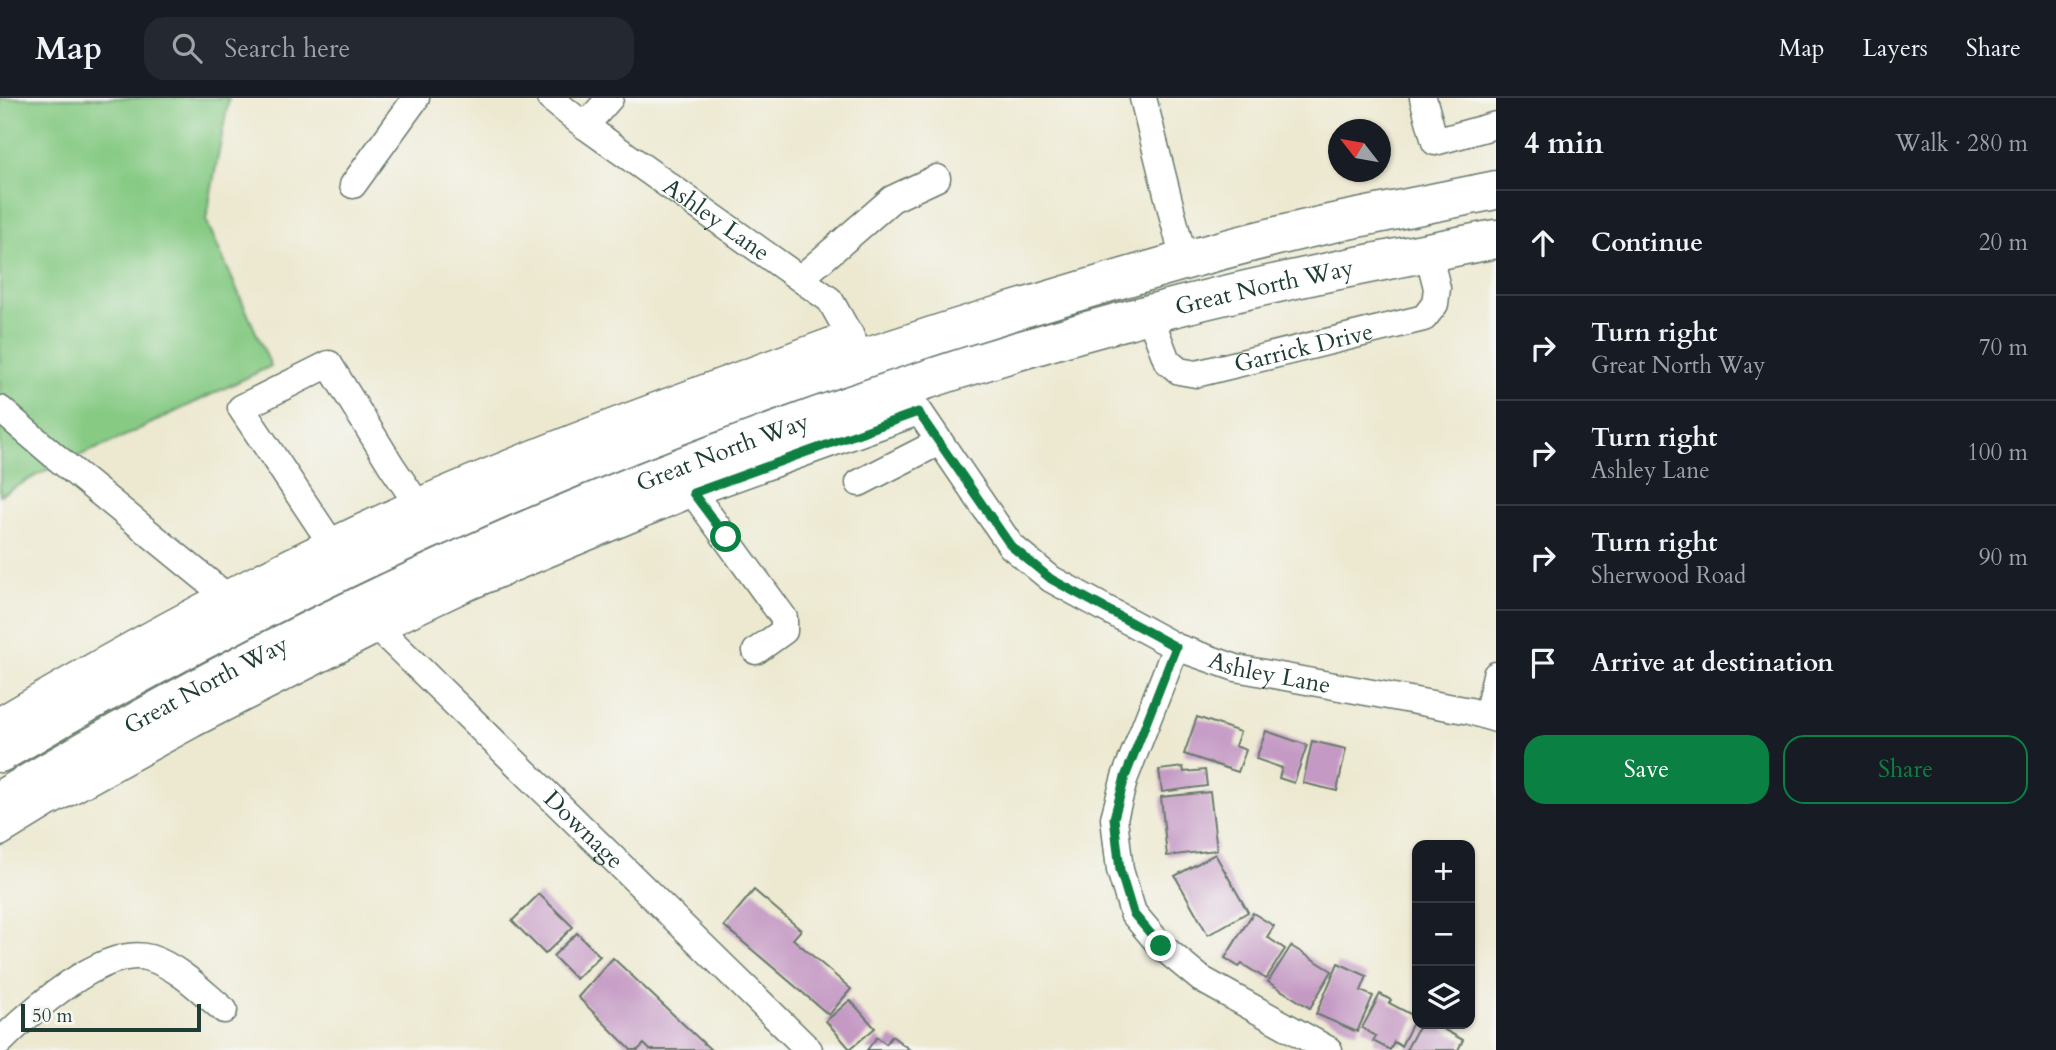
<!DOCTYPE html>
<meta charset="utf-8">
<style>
:root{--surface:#171b24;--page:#242831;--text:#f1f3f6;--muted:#9ea1a6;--line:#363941;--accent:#0b8043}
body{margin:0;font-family:Cardo,serif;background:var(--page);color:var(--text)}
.controls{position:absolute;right:21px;bottom:21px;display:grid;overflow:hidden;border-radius:14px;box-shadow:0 2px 5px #0004}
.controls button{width:63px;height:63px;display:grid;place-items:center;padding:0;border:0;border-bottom:2px solid var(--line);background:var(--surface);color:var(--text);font:35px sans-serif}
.compass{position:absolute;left:1328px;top:21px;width:63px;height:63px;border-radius:50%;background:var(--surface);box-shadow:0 2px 5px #0004;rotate:301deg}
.scale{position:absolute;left:21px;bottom:18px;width:180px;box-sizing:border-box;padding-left:7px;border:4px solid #1f3d34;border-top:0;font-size:19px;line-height:24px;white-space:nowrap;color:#1f3d34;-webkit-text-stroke:5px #f6f6f2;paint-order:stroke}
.stop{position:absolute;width:21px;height:21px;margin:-16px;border:5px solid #0b8043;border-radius:50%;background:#fff}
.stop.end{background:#0b8043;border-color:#fff;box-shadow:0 2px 7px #0008}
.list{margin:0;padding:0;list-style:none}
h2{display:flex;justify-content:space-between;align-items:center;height:91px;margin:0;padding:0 28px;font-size:30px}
h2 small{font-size:23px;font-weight:400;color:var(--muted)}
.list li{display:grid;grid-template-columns:46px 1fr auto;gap:21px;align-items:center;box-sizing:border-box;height:105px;padding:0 28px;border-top:2px solid var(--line)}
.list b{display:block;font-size:26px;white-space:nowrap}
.list p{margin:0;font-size:23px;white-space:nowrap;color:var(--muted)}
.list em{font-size:23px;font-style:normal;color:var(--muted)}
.actions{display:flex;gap:14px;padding:21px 28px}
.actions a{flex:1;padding:16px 0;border:2px solid var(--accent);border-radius:21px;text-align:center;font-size:24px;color:var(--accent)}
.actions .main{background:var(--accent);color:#fff}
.icon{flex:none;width:38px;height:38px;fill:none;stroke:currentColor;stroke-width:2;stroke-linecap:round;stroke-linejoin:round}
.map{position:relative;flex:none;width:1496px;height:952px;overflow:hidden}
header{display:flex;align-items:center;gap:42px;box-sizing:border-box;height:98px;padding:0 35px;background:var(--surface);border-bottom:2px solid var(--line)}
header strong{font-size:33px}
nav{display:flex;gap:38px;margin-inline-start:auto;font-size:24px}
.search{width:490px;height:63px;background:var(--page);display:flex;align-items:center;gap:18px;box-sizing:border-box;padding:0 24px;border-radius:21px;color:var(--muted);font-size:26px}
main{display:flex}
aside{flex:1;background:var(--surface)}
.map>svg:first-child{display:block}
.green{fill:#86ca84;stroke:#52845c;stroke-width:2}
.building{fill:#c499c4}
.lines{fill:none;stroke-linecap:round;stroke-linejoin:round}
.minor-casing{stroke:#67796b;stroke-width:29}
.highway-casing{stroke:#67796b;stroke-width:41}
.minor{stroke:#fff;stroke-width:26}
.highway{stroke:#fff;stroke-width:38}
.route{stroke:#0b8043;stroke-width:9}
.labels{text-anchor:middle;stroke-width:5;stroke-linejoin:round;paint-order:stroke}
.street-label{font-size:24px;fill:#1f3d34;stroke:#f6f6f2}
</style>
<header>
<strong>Map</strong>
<div class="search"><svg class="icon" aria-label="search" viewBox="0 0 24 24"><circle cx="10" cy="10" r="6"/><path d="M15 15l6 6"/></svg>Search here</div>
<nav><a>Map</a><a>Layers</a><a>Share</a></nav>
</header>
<main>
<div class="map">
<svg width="1496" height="952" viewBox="0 0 1496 952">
<rect width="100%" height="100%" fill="#f6f6f2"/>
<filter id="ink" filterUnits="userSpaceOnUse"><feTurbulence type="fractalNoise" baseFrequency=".0143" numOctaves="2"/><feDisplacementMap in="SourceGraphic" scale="14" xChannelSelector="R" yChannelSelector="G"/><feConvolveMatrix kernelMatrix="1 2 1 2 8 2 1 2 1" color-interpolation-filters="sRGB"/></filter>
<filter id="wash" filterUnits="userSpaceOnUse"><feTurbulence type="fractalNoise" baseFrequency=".00686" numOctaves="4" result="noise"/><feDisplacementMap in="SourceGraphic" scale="28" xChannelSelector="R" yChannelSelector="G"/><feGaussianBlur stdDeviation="1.57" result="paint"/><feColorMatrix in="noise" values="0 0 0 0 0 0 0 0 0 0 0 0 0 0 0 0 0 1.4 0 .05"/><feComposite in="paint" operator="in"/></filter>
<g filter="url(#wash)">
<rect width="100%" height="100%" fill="#ede9d1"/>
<!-- green -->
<path class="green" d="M0 0H229L206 122 271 268 108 346 58 366 0 397Z"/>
<g id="blocks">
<!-- building -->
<path class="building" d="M1197 619 1240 634 1235 648 1246 652 1238 674 1184 656Z
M1266 633 1307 647 1294 685 1279 680 1282 670 1256 661Z
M1312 643 1346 651 1337 693 1303 685Z
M1183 669 1184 674 1205 672 1207 688 1162 694 1159 672Z
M1210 694 1217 752 1167 758 1161 699Z
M1215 756 1248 814 1208 837 1175 778Z
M754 792 801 832 793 841 851 891 829 917 724 828Z
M539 796 573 829 545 856 512 823Z
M1253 815 1274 828 1267 839 1285 851 1266 881 1242 866 1239 869 1225 860Z
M577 835 600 858 576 881 553 858Z
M1291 848 1332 873 1310 910 1268 884Z
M613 860 711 952H650L644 946 638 952H631L578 899Z
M1338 865 1367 878 1361 893 1373 898 1357 934 1316 916Z
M1380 896 1391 902 1389 905 1416 919 1401 948 1394 944 1390 952 1373 943 1376 938 1362 930Z
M850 902 875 930 850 951 826 923Z
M1420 926H1434L1463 942 1458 952H1406Z
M892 938 910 952H867L877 939 886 946Z"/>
</g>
</g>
<g filter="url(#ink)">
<use href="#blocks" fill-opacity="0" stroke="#67796b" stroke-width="2"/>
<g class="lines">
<defs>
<g id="minor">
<path id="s1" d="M550 0 585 28 830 202 857 250"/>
<path d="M1143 0 1184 163"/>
<path d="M1423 0 1435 44 1496 27"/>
<path d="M585 28 610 0"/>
<path d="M353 87 416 0"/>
<path d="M801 180 892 101 937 80"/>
<path id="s2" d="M1149 216 1167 263 1179 273 1196 276 1424 220 1435 206 1437 190 1428 154"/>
<path id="s3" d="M910 300 1011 448 1051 481 1176 549 1236 570 1470 613 1496 621"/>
<path d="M0 311 56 359 226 498"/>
<path d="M859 385 939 344"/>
<path d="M693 395 784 520V533L756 553"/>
<path d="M331 445 241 310 329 266 391 367 416 404"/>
<path id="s4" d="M369 518 379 531 809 952"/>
<path d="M1176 549 1125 679 1114 720 1120 772 1133 815 1161 848 1201 881 1329 952"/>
<path d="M1487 618 1496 577"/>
<path d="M0 622C134 543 274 467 417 404 558 342 705 290 850 236"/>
<path d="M0 735 49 705 193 626 379 531 461 492 693 395 918 314"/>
<path d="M0 944C30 914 105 846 150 860 180 870 201 893 224 912"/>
</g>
<g id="highway">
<path d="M0 655C313 469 654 322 1003 216 1114 183 1225 148 1338 124 1390 113 1443 103 1496 92"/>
<path id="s5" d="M0 702C86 652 173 602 261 557 539 415 847 296 1149 216 1263 186 1380 163 1496 141"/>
</g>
</defs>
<!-- minor casing -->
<use href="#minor" class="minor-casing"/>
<!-- highway casing -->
<use href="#highway" class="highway-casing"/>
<!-- minor -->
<use href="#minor" class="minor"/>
<!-- highway -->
<use href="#highway" class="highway"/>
</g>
</g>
<g class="lines" filter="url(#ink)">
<!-- route -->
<path class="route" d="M726 439 693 395 918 314 1011 448 1051 481 1176 549 1125 679 1114 720 1120 772 1133 815 1161 848"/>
</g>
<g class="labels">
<!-- street labels -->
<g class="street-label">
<text dy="8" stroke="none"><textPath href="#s1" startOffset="206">Ashley Lane</textPath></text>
<text dy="8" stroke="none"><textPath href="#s5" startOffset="1370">Great North Way</textPath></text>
<text dy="8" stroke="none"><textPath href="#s2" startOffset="194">Garrick Drive</textPath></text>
<text dy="8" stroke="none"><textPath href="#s5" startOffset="803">Great North Way</textPath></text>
<text dy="8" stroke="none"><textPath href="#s3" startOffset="471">Ashley Lane</textPath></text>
<text dy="8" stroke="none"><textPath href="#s5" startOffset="236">Great North Way</textPath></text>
<text dy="8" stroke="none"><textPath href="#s4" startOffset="303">Downage</textPath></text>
</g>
</g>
</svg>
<div class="controls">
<button>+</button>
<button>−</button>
<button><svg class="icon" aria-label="layers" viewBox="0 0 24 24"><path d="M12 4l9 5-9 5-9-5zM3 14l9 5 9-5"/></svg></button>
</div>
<svg class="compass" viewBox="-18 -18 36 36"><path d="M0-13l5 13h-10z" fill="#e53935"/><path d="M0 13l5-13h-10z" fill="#9ea1a6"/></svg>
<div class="scale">50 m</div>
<div class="stop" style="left:726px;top:439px"></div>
<div class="stop end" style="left:1161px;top:848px"></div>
</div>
<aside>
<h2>4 min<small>Walk · 280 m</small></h2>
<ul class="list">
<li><svg class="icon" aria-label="ahead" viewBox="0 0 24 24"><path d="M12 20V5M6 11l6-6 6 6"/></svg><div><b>Continue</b></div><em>20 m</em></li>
<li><svg class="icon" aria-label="right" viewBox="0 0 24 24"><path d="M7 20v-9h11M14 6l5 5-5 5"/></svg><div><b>Turn right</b><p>Great North Way</p></div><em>70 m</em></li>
<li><svg class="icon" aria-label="right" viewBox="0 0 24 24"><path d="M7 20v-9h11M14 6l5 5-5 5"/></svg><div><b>Turn right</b><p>Ashley Lane</p></div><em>100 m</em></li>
<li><svg class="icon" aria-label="right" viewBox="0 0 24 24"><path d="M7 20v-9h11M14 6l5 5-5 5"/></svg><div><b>Turn right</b><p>Sherwood Road</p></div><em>90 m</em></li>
<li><svg class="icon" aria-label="arrive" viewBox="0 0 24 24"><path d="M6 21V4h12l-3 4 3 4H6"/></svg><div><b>Arrive at destination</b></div></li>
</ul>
<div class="actions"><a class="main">Save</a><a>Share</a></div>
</aside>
</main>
